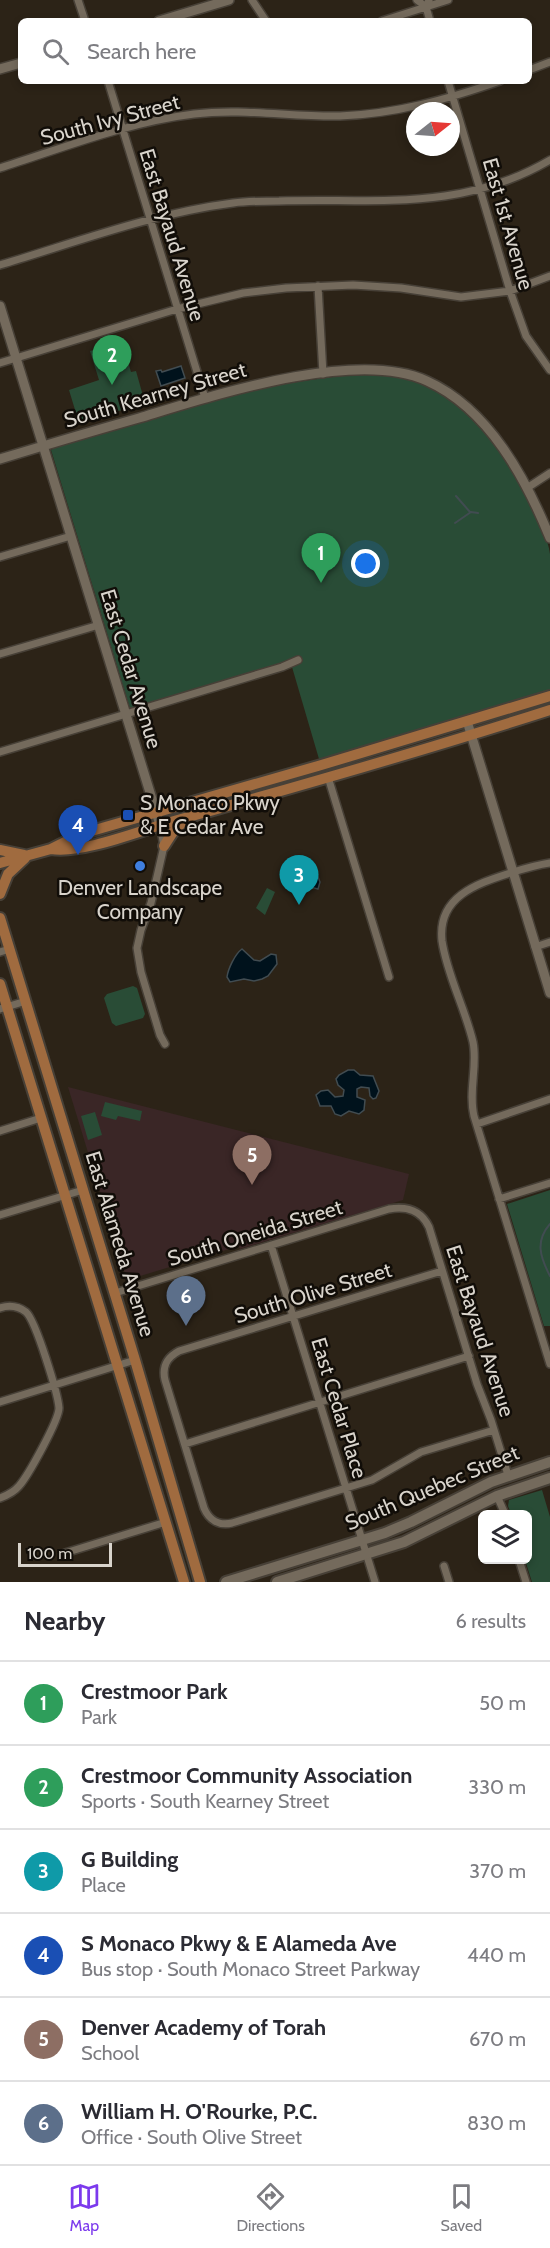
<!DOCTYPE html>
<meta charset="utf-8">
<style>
:root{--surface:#fff;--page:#f2f2f3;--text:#2b2b33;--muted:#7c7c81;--line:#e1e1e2;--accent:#7c3aed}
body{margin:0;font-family:Cabin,sans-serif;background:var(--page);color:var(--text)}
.controls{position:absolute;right:18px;bottom:18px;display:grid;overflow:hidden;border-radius:9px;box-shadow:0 3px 9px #0003}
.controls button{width:54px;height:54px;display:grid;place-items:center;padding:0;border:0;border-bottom:2px solid var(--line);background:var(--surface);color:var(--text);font:30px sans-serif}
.compass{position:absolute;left:406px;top:102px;width:54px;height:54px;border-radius:50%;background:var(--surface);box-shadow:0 3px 9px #0003;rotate:73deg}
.scale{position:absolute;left:18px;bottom:15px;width:94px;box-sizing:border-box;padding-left:6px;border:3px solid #d9d4cc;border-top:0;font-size:16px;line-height:21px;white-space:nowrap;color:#d9d4cc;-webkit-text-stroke:4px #110d08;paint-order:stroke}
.you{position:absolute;left:366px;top:564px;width:21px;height:21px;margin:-15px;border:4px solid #fff;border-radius:50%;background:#1a73e8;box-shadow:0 0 0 9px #1a73e833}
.badge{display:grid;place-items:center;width:39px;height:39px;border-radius:50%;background:var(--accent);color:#fff;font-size:20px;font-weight:700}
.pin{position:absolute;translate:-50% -50px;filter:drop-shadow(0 2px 3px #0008)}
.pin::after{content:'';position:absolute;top:32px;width:21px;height:18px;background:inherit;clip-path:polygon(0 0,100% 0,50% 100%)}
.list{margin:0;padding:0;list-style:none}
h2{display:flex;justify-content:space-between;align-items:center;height:78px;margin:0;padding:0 24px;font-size:26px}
h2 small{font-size:20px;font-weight:400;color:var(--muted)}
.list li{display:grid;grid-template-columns:39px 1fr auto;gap:18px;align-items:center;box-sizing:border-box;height:84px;padding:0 24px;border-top:2px solid var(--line)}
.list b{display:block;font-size:22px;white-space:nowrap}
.list p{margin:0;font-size:20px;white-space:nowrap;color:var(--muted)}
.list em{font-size:20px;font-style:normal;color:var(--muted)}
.icon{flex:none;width:33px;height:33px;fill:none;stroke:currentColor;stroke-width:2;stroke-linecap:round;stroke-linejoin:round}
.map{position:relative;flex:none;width:550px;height:1582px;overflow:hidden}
.search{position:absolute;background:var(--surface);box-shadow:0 3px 9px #0003;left:18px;right:18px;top:18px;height:66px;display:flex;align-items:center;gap:15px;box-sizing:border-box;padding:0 21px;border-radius:9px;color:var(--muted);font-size:22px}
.sheet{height:582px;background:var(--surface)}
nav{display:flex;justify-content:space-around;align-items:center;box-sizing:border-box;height:84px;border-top:2px solid var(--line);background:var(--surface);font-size:16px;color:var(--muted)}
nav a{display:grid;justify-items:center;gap:3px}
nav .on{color:var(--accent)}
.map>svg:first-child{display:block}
.education{fill:#3a2626}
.green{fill:#294c36}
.water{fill:#00121c;stroke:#414c51;stroke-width:1.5}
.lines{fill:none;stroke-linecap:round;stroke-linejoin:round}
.stream{stroke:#414c51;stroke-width:2}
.minor-casing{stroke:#474037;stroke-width:10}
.tertiary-casing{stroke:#474037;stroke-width:12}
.secondary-casing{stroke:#474037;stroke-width:14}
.primary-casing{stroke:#474037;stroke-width:14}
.minor{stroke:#746a5c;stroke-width:7}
.tertiary{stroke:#746a5c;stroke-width:9}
.secondary{stroke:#746a5c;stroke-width:10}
.primary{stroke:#a06b3f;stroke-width:10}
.transit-dot{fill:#1a4fb4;stroke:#110d08;stroke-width:2}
.shop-dot{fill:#3f7fe0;stroke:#110d08;stroke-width:2}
.labels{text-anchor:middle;stroke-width:5;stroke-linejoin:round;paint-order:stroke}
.street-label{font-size:21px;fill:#d9d4cc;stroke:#110d08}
.poi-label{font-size:21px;fill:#d9d4cc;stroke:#110d08;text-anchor:start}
</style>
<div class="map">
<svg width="550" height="1582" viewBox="0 0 550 1582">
<rect width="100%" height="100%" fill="#2c2317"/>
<!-- education -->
<path class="education" d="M68 1087 409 1174 403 1200 240 1249 239 1246 127 1280Z"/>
<!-- green -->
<path class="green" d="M122 342 131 372 136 371 145 403 79 423 69 390 99 380 90 351Z
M373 374C452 377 497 437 529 503 537 518 548 537 550 554 550 568 550 585 550 599 550 630 550 660 550 691L319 759 292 667 132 715 51 450C65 441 99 434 117 429 205 402 280 378 373 374Z
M267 888 275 892 265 915 256 908Z
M133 986 137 988 145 1014 143 1018 116 1026 112 1023 104 998 107 994Z
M105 1102 142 1111 140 1121 118 1116 116 1120 101 1116Z
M95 1112 102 1135 88 1140 81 1116Z
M550 1190V1326H544L507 1204Z
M542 1490 550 1517V1582H532L525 1560H528V1514H511L508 1506 509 1500Z"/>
<!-- water -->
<path class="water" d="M181 366 185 378 161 386 156 371 161 370 162 372Z
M316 872 320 882 318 889C312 888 305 885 303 878Z
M242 949 254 960 260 961 271 954 276 955 277 964 268 976 262 979 254 981 244 979 230 982 227 977C228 969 235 954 242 949Z
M348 1070H354L360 1075 373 1076 379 1091 376 1098 373 1099 370 1096 369 1088 361 1087 357 1089V1097L365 1100 364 1110 359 1114 349 1111 341 1116 335 1114 331 1106H320L316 1095 321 1091 328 1090 335 1097 343 1096 344 1090 338 1085 336 1079 339 1075Z"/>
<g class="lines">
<!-- stream -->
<path class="stream" d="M456 496 470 512
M455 523 471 512 478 513
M550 1224C535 1241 540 1257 550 1276"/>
<defs>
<path id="minor" d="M78 0 85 21
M252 0 266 21
M417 0 426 7
M429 0 426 7 430 21
M382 21 448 0
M529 70 550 62
M108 81 205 398
M448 81 510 291 526 336 550 370
M0 168C63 148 128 122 194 114 243 108 291 117 340 116 396 114 448 99 500 81
M0 265C77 242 154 213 233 203 248 201 264 201 279 201 375 198 462 212 550 160
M318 286 323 374
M0 363 177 309 243 293 286 288 353 285 401 288 461 297 510 291 550 276
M527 488 550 473
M0 557 71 536
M0 654 99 625
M0 752 282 667 298 660
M328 777 389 977
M160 825 164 846 151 903 141 930 137 948 141 972 160 1035 165 1044
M550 863C536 865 523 869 510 873 476 884 437 897 442 941 447 975 465 1008 473 1042 478 1066 468 1091 474 1116L550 1364
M535 947 550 942
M0 952 10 949
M0 1009 26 1001
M477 1124 550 1099
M0 1131 41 1118
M499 1199 550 1183
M0 1215 83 1190
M271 1245 375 1582
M442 1271 179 1351C166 1358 162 1367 165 1380L204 1508C209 1520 219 1526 232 1523L372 1480 421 1452 494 1430
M115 1293 389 1209C407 1206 421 1210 429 1227L477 1384 491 1420 508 1475
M0 1308C9 1305 18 1306 26 1312 36 1321 58 1394 59 1408 59 1420 28 1476 19 1486 14 1492 8 1495 0 1498
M0 1402 135 1360
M185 1444 469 1356
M497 1496 505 1514
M65 1553 166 1522
M519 1560 526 1582
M444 1566 449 1582"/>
<path id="tertiary" d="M159 21 229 0
M0 69 21 63
M0 306 160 825
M0 459C46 445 93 431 139 418 212 396 356 348 427 381 489 409 526 479 550 538
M467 721 550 993"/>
<path id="secondary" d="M226 1582 385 1533 411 1522 491 1482 550 1462
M277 1582 404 1542 497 1496 550 1478"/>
<path id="primary" d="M164 846 173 832 186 819
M51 849C84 854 141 830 174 821 300 786 426 750 550 710
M0 850 24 855
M0 863 51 849 81 834 318 766 550 696
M0 894 8 874 25 858
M0 918 135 1360 200 1582
M0 984 184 1582"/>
</defs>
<!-- minor casing -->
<use href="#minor" class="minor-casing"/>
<!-- tertiary casing -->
<use href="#tertiary" class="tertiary-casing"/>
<!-- secondary casing -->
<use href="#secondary" class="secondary-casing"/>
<!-- primary casing -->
<use href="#primary" class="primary-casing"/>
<!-- minor -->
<use href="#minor" class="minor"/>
<!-- tertiary -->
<use href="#tertiary" class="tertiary"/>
<!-- secondary -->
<use href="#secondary" class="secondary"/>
<!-- primary -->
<use href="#primary" class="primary"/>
</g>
<!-- markers -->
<rect class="transit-dot" x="122" y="809" width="12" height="12" rx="3"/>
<circle class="shop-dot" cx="140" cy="866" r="6"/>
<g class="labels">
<!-- street labels -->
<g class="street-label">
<text transform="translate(110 120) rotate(-15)" y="7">South Ivy Street</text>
<text transform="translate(508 224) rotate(74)" y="7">East 1st Avenue</text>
<text transform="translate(172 235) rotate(73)" y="7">East Bayaud Avenue</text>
<text transform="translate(155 395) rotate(-16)" y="7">South Kearney Street</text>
<text transform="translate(131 669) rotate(73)" y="7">East Cedar Avenue</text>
<text transform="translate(255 1233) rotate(-17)" y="7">South Oneida Street</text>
<text transform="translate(120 1244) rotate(73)" y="7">East Alameda Avenue</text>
<text transform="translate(313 1293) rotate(-17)" y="7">South Olive Street</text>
<text transform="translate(480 1331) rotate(72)" y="7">East Bayaud Avenue</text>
<text transform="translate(339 1408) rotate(73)" y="7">East Cedar Place</text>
<text transform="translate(432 1488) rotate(-23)" y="7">South Quebec Street</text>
</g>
<!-- poi labels -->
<g class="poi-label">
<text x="140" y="810">S Monaco Pkwy<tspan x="140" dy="24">&amp; E Cedar Ave</tspan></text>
<text x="140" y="895" text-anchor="middle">Denver Landscape<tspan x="140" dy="24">Company</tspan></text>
</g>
</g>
</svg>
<div class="controls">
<button><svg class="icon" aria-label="layers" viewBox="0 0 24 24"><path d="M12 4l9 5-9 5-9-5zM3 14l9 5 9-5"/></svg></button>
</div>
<svg class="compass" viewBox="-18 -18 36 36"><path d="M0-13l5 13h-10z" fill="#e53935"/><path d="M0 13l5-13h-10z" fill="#7c7c81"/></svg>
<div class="scale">100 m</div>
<div class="you"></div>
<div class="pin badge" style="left:321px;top:583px;background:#2e9e5b">1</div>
<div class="pin badge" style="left:112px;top:385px;background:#2e9e5b">2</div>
<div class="pin badge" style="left:299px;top:905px;background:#0f9aa8">3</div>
<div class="pin badge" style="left:78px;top:855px;background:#1a4fb4">4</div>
<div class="pin badge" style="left:252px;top:1185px;background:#8d6e63">5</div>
<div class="pin badge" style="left:186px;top:1326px;background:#5c6f8a">6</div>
<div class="search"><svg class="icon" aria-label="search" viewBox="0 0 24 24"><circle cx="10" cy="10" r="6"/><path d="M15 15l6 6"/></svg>Search here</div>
</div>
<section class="sheet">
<h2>Nearby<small>6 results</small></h2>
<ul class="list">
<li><span class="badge" style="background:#2e9e5b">1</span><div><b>Crestmoor Park</b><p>Park</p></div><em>50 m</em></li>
<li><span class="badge" style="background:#2e9e5b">2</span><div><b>Crestmoor Community Association</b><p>Sports · South Kearney Street</p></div><em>330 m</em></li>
<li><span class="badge" style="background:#0f9aa8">3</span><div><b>G Building</b><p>Place</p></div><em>370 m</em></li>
<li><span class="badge" style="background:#1a4fb4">4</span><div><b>S Monaco Pkwy &amp; E Alameda Ave</b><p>Bus stop · South Monaco Street Parkway</p></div><em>440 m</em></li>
<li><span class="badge" style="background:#8d6e63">5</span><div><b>Denver Academy of Torah</b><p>School</p></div><em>670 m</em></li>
<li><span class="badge" style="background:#5c6f8a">6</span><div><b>William H. O'Rourke, P.C.</b><p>Office · South Olive Street</p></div><em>830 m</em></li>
</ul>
</section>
<nav>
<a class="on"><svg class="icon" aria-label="map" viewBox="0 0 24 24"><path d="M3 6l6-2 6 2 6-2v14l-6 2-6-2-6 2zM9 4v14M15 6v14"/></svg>Map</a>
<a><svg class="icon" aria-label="directions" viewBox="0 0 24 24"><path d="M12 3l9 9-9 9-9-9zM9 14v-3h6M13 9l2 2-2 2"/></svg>Directions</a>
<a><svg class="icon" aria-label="saved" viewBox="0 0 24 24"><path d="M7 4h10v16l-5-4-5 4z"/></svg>Saved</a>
</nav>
